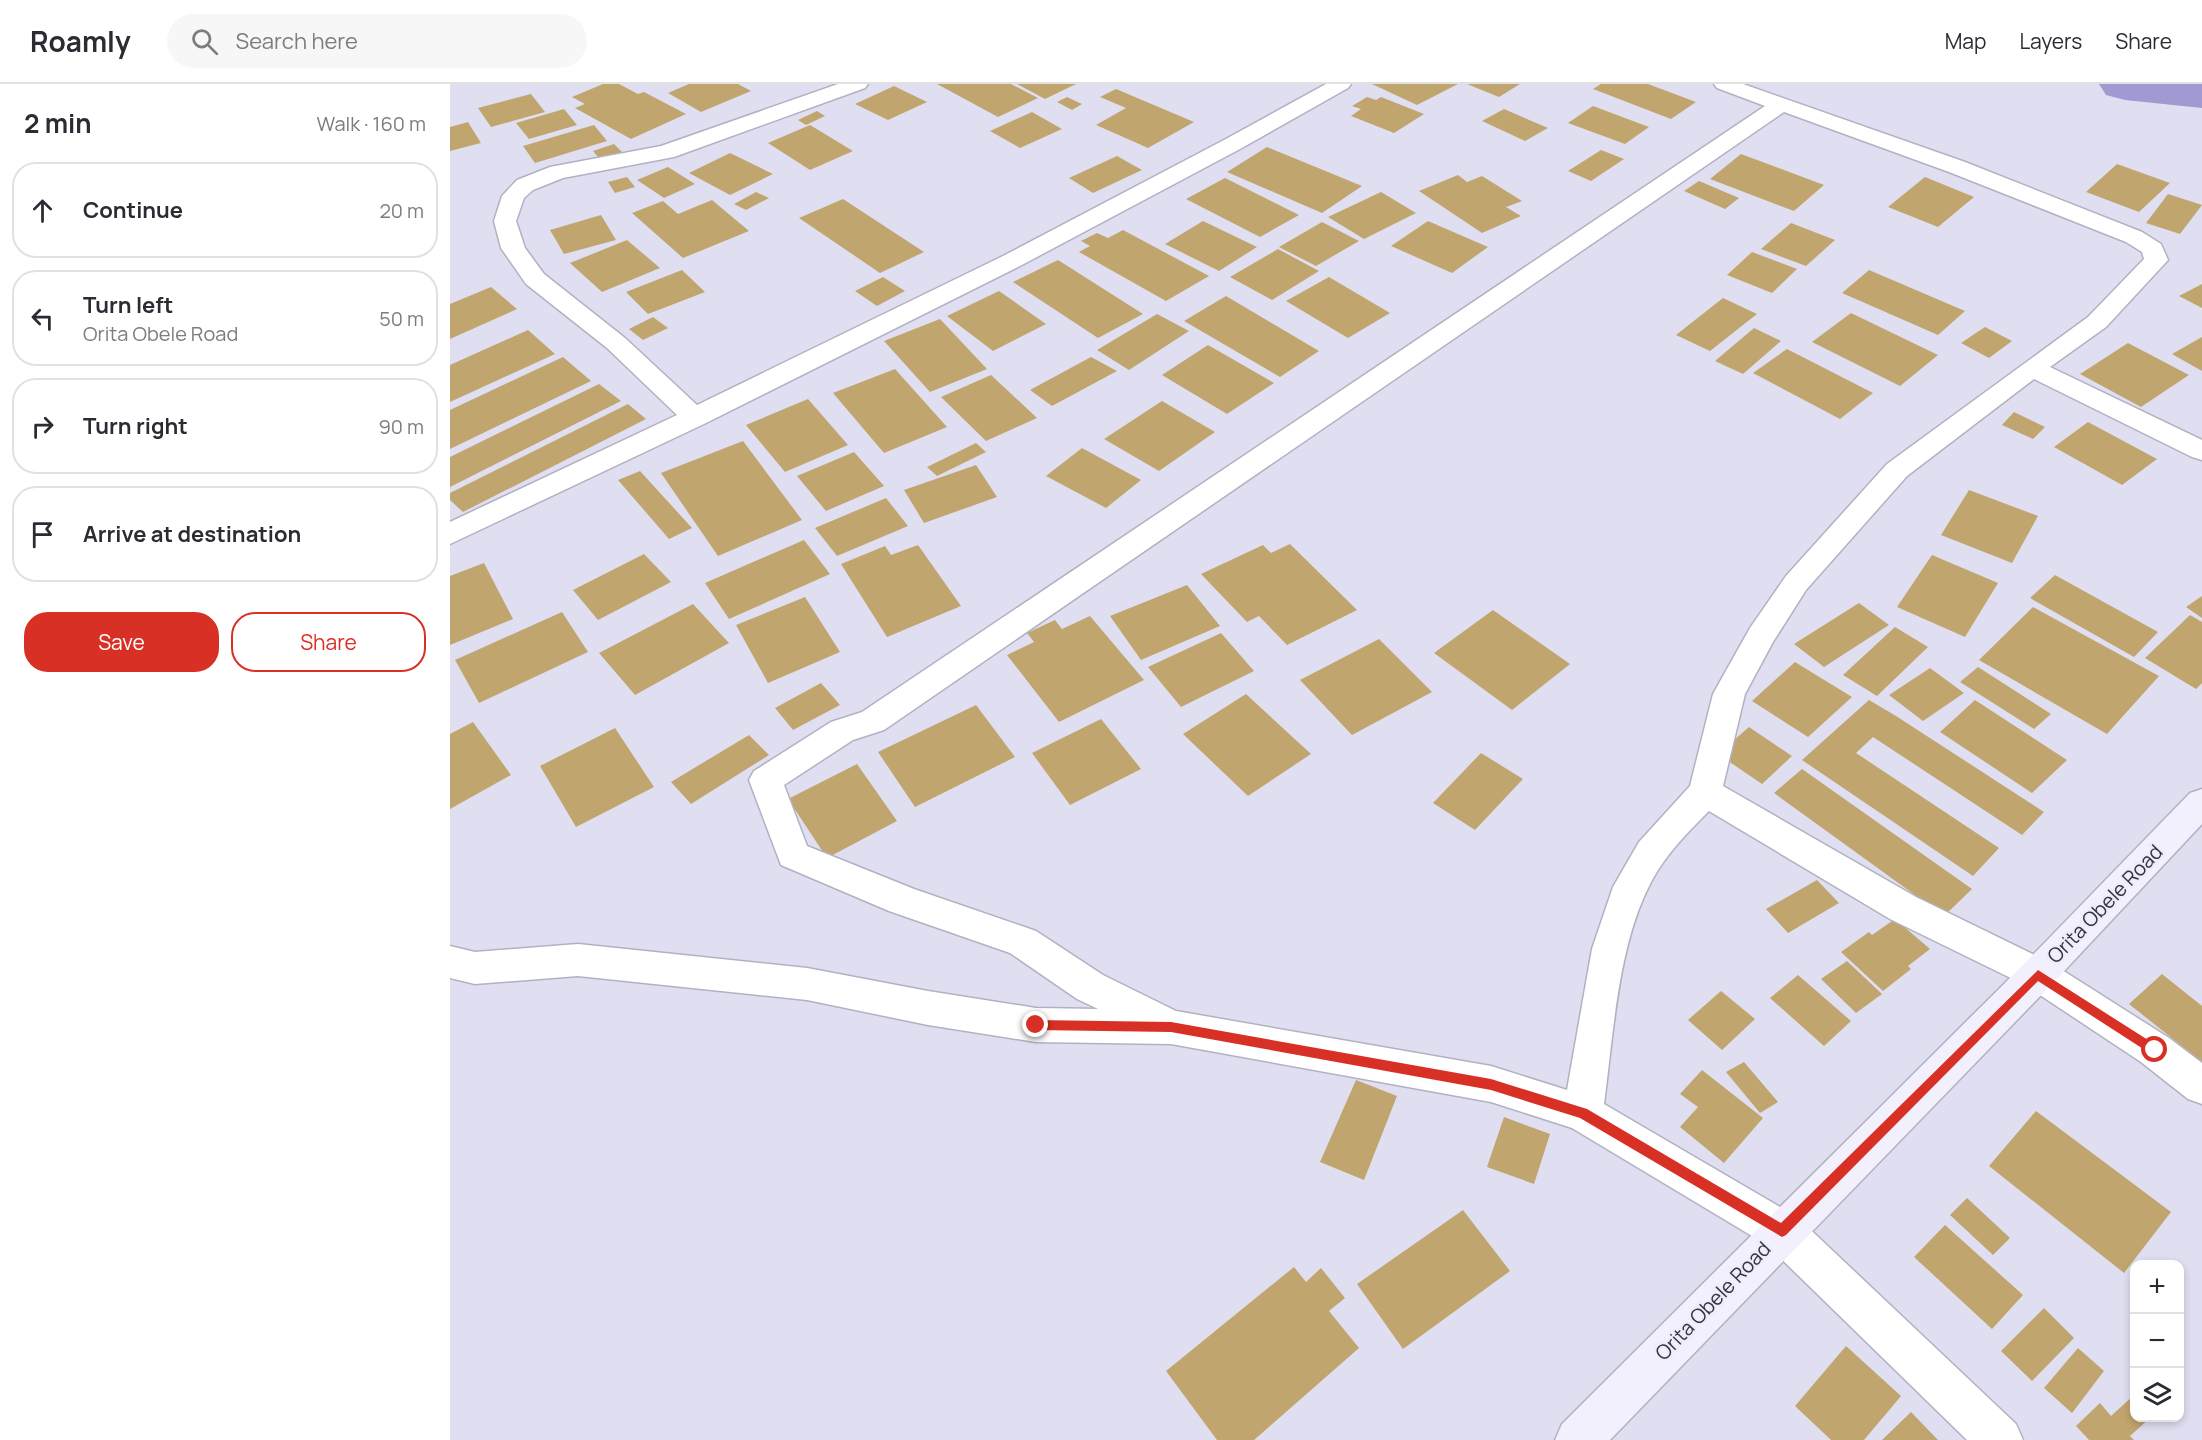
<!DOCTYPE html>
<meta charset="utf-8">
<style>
:root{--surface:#fff;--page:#f7f7f7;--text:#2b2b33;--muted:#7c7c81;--line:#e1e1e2;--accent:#d93025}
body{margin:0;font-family:Manrope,sans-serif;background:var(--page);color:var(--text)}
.controls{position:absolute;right:18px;bottom:18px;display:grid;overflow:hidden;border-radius:12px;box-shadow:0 3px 9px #0003}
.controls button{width:54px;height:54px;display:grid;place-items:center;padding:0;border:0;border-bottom:2px solid var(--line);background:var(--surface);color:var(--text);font:30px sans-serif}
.stop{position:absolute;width:18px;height:18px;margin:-14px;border:4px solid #d93025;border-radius:50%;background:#fff}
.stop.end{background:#d93025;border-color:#fff;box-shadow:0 2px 6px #0008}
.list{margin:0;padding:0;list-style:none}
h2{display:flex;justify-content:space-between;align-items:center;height:78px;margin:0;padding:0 24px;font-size:26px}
h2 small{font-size:20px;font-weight:400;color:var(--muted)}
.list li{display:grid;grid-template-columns:39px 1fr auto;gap:18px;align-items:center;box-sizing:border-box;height:96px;margin:0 12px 12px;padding:0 12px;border:2px solid var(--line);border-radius:24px}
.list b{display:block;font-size:22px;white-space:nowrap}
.list p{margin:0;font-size:20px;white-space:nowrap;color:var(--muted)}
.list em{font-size:20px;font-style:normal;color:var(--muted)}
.actions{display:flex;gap:12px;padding:18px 24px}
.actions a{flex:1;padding:14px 0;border:2px solid var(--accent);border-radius:24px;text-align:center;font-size:21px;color:var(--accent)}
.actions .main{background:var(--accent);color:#fff}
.icon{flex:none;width:33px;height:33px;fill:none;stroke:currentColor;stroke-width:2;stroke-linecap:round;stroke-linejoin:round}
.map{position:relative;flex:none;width:1752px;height:1356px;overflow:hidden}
header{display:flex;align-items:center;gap:36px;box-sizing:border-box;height:84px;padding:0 30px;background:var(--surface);border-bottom:2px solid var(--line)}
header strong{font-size:28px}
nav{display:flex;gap:33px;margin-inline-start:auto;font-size:21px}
.search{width:420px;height:54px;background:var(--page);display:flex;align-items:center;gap:15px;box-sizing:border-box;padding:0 21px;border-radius:33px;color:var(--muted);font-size:22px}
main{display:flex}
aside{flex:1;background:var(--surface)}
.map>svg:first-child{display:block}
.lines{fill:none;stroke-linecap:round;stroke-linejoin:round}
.river{fill:#9f9ad1;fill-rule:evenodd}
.building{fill:#c1a56e}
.minor-casing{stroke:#b2b1c2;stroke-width:3}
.secondary-casing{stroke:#b2b1c2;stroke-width:3}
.minor{fill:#fff;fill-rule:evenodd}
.secondary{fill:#f1f0fc;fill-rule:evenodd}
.route{fill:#d93025}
.labels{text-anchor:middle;stroke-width:4.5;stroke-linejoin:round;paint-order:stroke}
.near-street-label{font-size:20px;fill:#35343b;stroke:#edecfe}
</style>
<header>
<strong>Roamly</strong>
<div class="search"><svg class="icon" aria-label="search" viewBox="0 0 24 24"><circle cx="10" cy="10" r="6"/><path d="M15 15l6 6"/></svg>Search here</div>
<nav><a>Map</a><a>Layers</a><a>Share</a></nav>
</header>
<main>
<aside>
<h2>2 min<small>Walk · 160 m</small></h2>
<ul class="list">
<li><svg class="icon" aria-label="ahead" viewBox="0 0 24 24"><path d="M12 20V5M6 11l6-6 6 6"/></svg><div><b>Continue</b></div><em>20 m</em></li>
<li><svg class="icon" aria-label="left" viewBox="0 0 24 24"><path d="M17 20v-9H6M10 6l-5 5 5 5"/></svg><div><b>Turn left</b><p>Orita Obele Road</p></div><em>50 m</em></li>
<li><svg class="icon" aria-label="right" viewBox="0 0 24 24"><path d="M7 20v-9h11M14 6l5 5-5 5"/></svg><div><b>Turn right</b></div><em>90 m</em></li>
<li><svg class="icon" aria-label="arrive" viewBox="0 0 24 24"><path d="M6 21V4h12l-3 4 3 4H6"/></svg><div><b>Arrive at destination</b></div></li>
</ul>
<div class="actions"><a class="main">Save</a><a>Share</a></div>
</aside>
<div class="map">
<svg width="1752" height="1356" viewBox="0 0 1752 1356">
<rect width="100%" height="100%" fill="#e0dff1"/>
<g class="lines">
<!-- river -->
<path class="river" d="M1649 0H1752V24L1675 16 1656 11Z"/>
</g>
<!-- building -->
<path class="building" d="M153 0H169L188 10 194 8 236 30 181 55 125 24 135 20 122 13Z
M239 0H288L301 7 251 28 218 9Z
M487 0H561L588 14 548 33Z
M567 0H626L595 15Z
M922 0H1008L967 21Z
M1017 0H1070L1049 13Z
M1151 0H1198L1246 18 1221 35 1143 5Z
M444 2 477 18 438 36 405 20Z
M666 5 744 38 698 64 646 41 676 24 650 13Z
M81 10 95 28 41 43 28 24Z
M617 13 632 20 622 26 607 18Z
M917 13 926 16 931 13 974 30 944 49 901 32 911 25 902 22Z
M1143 22 1199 43 1175 60 1118 39Z
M114 25 127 41 79 55 66 39Z
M1054 25 1098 44 1075 57 1032 37Z
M367 27 375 32 356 41 348 36Z
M582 28 612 45 570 64 540 47Z
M18 38 31 59 0 67V43Z
M144 41 157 57 85 79 73 62Z
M360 41 403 67 360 86 318 59Z
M164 60 175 71 153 79 143 67Z
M817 63 912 102 872 129 777 88Z
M1151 66 1174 75 1141 97 1118 87Z
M280 69 323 90 280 111 239 89Z
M1291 70 1374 101 1344 127 1260 95Z
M667 72 692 86 643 109 619 94Z
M1667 80 1720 99 1689 128 1636 108Z
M218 83 245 100 214 114 187 96Z
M1008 91 1017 98 1032 92 1072 117 1056 123 1071 132 1032 149 969 107Z
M177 93 185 103 165 109 158 98Z
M1475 93 1524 113 1488 143 1438 123Z
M775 94 849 131 810 153 736 115Z
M1249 97 1289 114 1275 125 1234 107Z
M306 108 319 114 296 126 284 120Z
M931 108 966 129 914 155 878 133Z
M1718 110 1752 121 1730 150 1696 139Z
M393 115 474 168 430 189 349 134Z
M262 116 299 147 233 174 182 129 213 117 228 130Z
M151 131 166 156 114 170 100 146Z
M753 137 807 163 769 187 715 160Z
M978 137 1038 163 1002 189 941 162Z
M872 138 909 157 866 182 829 163Z
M1341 139 1385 156 1356 182 1311 165Z
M673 146 759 192 716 217 629 168 640 162 631 157 647 149 658 154Z
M177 156 210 184 152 208 120 179Z
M828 165 869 187 822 216 780 193Z
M1302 168 1347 185 1322 209 1277 191Z
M608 176 693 230 648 254 563 198Z
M232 186 255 208 198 230 176 208Z
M1419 186 1515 227 1488 251 1392 209Z
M433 193 455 207 427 222 405 207Z
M879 193 940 229 898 254 836 217Z
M1752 200V224L1729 212Z
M41 203 67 225 0 255V220Z
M549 207 596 240 543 267 497 232Z
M776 212 869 267 830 293 734 237Z
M1273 214 1307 230 1260 267 1226 251Z
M1401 229 1488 271 1450 302 1362 258Z
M707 230 739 247 679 286 647 266Z
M203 233 218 244 193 256 179 245Z
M490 235 537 285 480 308 434 257Z
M1535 243 1562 257 1539 274 1511 259Z
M1304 244 1331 257 1293 290 1265 277Z
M78 246 105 270 0 318V281Z
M1752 253V287L1722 270Z
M1678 259 1739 291 1691 323 1630 290Z
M758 261 824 299 777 330 712 291Z
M1337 265 1423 309 1390 335 1303 289Z
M113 273 141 297 0 365V326Z
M641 273 667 287 602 322 580 306Z
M445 285 497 343 434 369 383 309Z
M541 291 587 334 536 357 491 313Z
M149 300 171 317 0 403V373Z
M358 315 398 361 335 388 296 341Z
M712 317 765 348 709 387 654 355Z
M178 320 196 335 13 428 0 416V409Z
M1564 328 1595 343 1583 355 1552 341Z
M1638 338 1707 375 1672 401 1604 363Z
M293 357 352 436 268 472 211 389Z
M526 359 536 368 487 392 477 383Z
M632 364 691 396 656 424 596 392Z
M404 368 434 402 376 427 347 392Z
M526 381 547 413 474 439 454 406Z
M190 387 242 444 219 455 168 396Z
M1519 406 1588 432 1562 479 1491 451Z
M436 414 458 442 387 472 365 444Z
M354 456 380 490 279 535 255 499Z
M840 460 907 526 837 561 809 532 797 538 751 490 813 461 821 469Z
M468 461 511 522 437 553 391 480 435 462 441 471Z
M194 470 221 498 148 536 123 506Z
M1482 471 1548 499 1515 553 1447 523Z
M34 479 63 535 0 561V492Z
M1605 491 1708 548 1684 573 1580 514Z
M737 501 770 542 691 576 660 532Z
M1752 512V534L1736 523Z
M355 513 390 568 318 599 286 541Z
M1409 519 1439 541 1374 583 1344 560Z
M243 520 279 559 185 611 149 569Z
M1583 523 1709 592 1657 650 1529 576Z
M1043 526 1120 580 1062 626 984 569Z
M112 528 138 568 29 619 5 576Z
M1740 531 1752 538V599L1746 605 1695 574Z
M640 532 694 596 609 638 557 571 584 558 577 549 605 536 612 545Z
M1445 543 1478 563 1427 612 1393 591Z
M771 549 804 587 731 623 698 583Z
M929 555 982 608 902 651 850 596Z
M1345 578 1402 613 1358 653 1302 617Z
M1528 583 1601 630 1584 645 1510 598Z
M1480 584 1514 609 1473 637 1439 611Z
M371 599 390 621 343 646 325 624Z
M796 610 861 670 798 712 733 650Z
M1419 616 1446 632 1594 728 1572 751 1423 653 1406 669 1549 764 1523 792 1352 676Z
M1525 616 1617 676 1582 709 1490 648Z
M526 621 565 673 465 723 428 668Z
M651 635 691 685 620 721 582 669Z
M23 638 61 691 0 725V650Z
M1299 643 1342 672 1312 700 1268 670Z
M165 644 204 703 126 743 90 682Z
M299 651 319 671 241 720 221 698Z
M1031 669 1073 695 1025 746 983 719Z
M407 680 447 737 377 774 338 715Z
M1352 685 1522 805 1494 832 1324 709Z
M1367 796 1389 819 1338 849 1316 825Z
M1445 835 1480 865 1458 882 1461 885 1433 907 1391 868 1419 848 1422 851Z
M1397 877 1432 910 1406 929 1371 895Z
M1712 890 1752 922V978L1679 920Z
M1348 891 1401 937 1374 962 1320 914Z
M1271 907 1305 935 1272 966 1238 936Z
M1294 978 1328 1018 1310 1029 1276 988Z
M1252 986 1313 1034 1274 1079 1230 1043 1248 1023 1230 1010Z
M906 996 947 1012 914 1096 870 1078Z
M1586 1027 1721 1128 1674 1189 1539 1082Z
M1054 1033 1100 1050 1084 1100 1037 1083Z
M1517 1114 1560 1154 1543 1171 1500 1131Z
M1013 1126 1060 1187 953 1265 907 1200Z
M1495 1141 1573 1211 1542 1245 1464 1173Z
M844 1183 856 1198 871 1184 895 1214 879 1227 909 1264 804 1356H767L716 1287Z
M1594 1224 1624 1254 1582 1297 1551 1267Z
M1396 1262 1451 1312 1414 1356H1381L1345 1322Z
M1628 1264 1654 1287 1622 1329 1594 1304Z
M1684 1311V1334H1700L1680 1352 1684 1356H1639L1626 1342 1650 1319 1661 1332Z
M1461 1328 1488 1356H1432Z"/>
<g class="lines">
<defs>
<path id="minor" d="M388 0H418L415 4 224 73 113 94 83 106 74 114 66 137 75 164 94 190 175 254 247 321 553 172 774 56 876 0H901L898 4 790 65 570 182 254 340 0 460V438L227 331 157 264 76 200 51 164 44 137 52 112 67 96 100 83 211 62Z
M1264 0H1293L1515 78 1692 148 1711 160 1718 176 1656 243 1600 283 1752 356V376L1742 373 1584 295 1457 392 1356 506 1323 558 1295 610 1273 702 1466 813 1601 879 1719 954 1752 979V1020L1738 1015 1691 978 1575 901 1440 835 1259 727C1241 745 1222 764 1208 786 1168 850 1164 946 1154 1020L1347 1133 1566 1340 1573 1356H1517L1317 1161 1122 1044 1041 1018 721 960 586 958 478 941 357 916 128 892 25 900 0 894V862L25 868 128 860 357 884 478 907 586 924 648 925 627 915 560 869 439 827 331 781 299 696 304 687 381 638 412 628 1315 22 1267 4ZM1334 28 1499 88 1676 158 1692 168 1694 175 1638 233 1437 380 1336 492 1300 544 1263 610 1240 702 1189 758 1163 803 1142 865 1117 1006 1041 982 726 927 653 891 586 847 464 805 357 762 334 701 403 656 434 646Z"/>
<path id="secondary" d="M1752 705V740L1601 901 1160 1356H1105L1112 1340 1575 879 1740 709Z"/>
</defs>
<!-- minor casing -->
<use href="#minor" class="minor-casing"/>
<!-- secondary casing -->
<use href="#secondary" class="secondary-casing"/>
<!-- minor -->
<use href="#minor" class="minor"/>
<!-- secondary -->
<use href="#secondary" class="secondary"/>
</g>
<!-- route -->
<path class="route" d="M1588 886 1709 963V970H1701L1588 897 1336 1151 1332 1153 1130 1034 1041 1006 721 948 586 946 581 941 586 936 721 938 1041 995 1137 1025 1331 1139Z"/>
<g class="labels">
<!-- near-street labels -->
<g class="near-street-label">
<text transform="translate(1655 820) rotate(-46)" y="7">Orita Obele Road</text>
<text transform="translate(1263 1217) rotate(-46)" y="7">Orita Obele Road</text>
</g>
</g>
</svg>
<div class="controls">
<button>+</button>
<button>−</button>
<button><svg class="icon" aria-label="layers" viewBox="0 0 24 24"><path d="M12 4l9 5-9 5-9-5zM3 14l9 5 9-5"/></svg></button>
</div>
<div class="stop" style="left:1705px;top:966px"></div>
<div class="stop end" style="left:586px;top:941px"></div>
</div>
</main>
